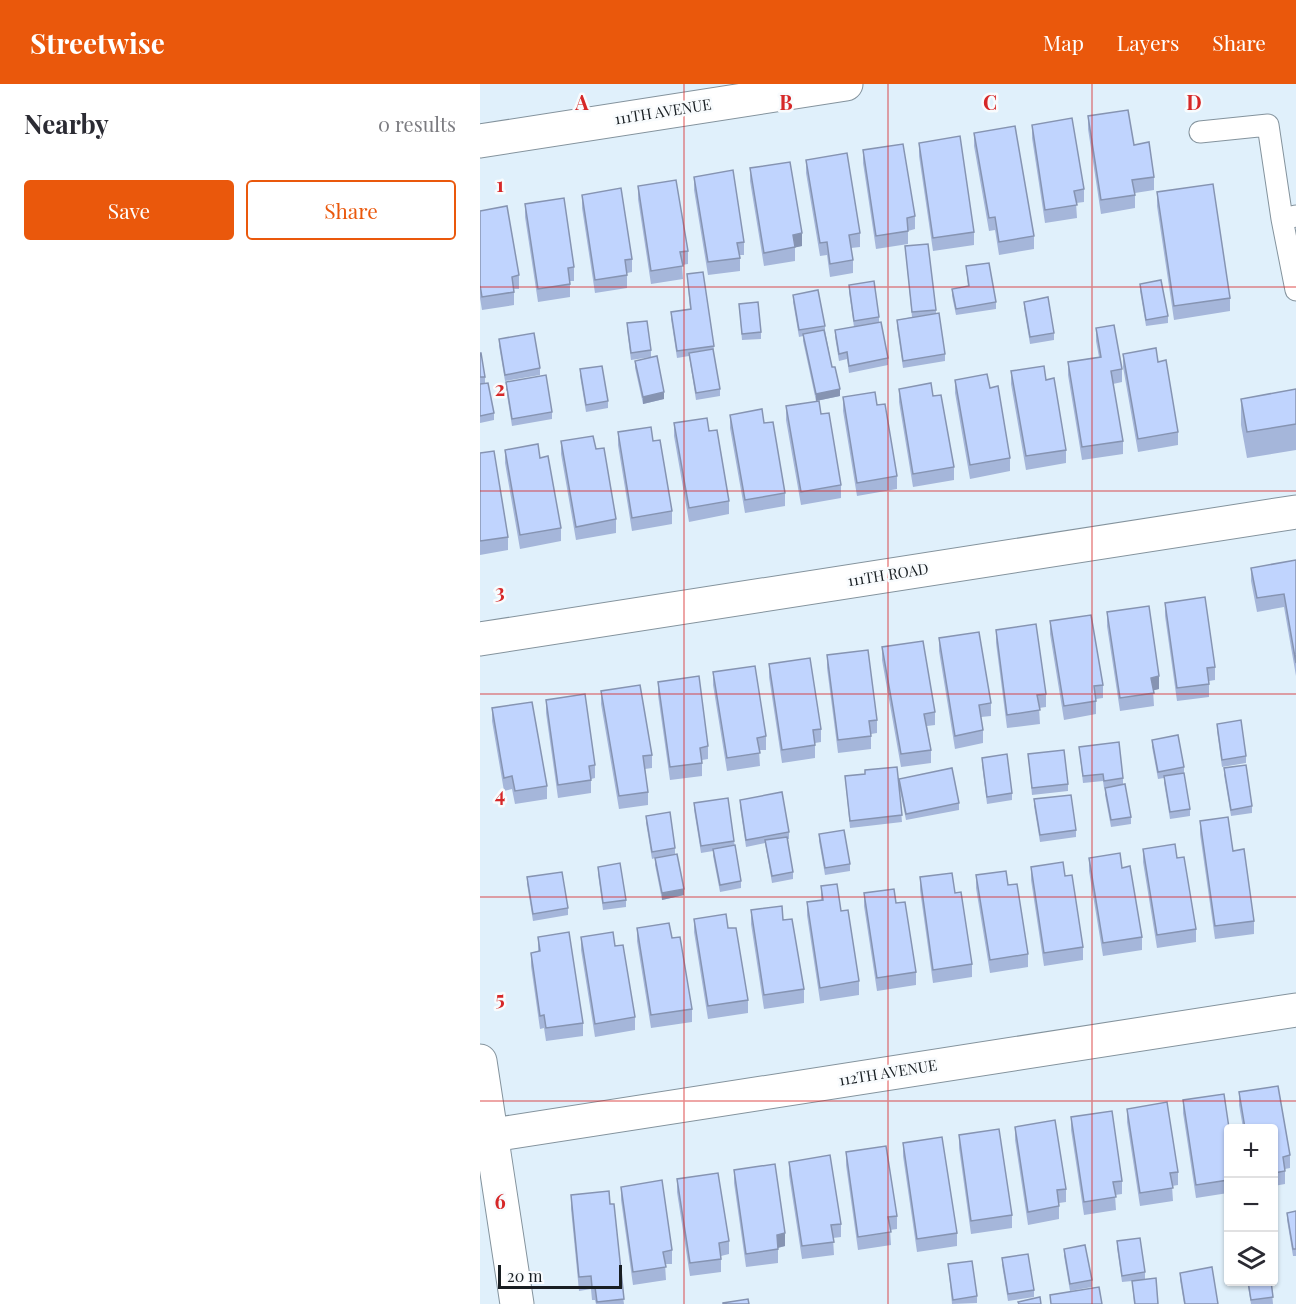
<!DOCTYPE html>
<meta charset="utf-8">
<style>
:root{--surface:#fff;--page:#f2f2f3;--text:#2b2b33;--muted:#7c7c81;--line:#e1e1e2;--accent:#ea580c}
body{margin:0;font-family:"Playfair Display",serif;background:var(--page);color:var(--text)}
.controls{position:absolute;right:18px;bottom:18px;display:grid;overflow:hidden;border-radius:6px;box-shadow:0 2px 4px #0004}
.controls button{width:54px;height:54px;display:grid;place-items:center;padding:0;border:0;border-bottom:2px solid var(--line);background:var(--surface);color:var(--text);font:30px sans-serif}
.scale{position:absolute;left:18px;bottom:15px;width:124px;box-sizing:border-box;padding-left:6px;border:3px solid #181e22;border-top:0;font-size:16px;line-height:21px;white-space:nowrap;color:#181e22;-webkit-text-stroke:4px #f8fbfd;paint-order:stroke}
.list{margin:0;padding:0;list-style:none}
h2{display:flex;justify-content:space-between;align-items:center;height:78px;margin:0;padding:0 24px;font-size:26px}
h2 small{font-size:20px;font-weight:400;color:var(--muted)}
.actions{display:flex;gap:12px;padding:18px 24px}
.actions a{flex:1;padding:14px 0;border:2px solid var(--accent);border-radius:6px;text-align:center;font-size:21px;color:var(--accent)}
.actions .main{background:var(--accent);color:#fff}
.icon{flex:none;width:33px;height:33px;fill:none;stroke:currentColor;stroke-width:2;stroke-linecap:round;stroke-linejoin:round}
.map{position:relative;flex:none;width:816px;height:1220px;overflow:hidden}
header{display:flex;align-items:center;gap:36px;box-sizing:border-box;height:84px;padding:0 30px;background:var(--accent);color:#fff}
header strong{font-size:28px}
nav{display:flex;gap:33px;margin-inline-start:auto;font-size:21px}
main{display:flex}
aside{flex:1;background:var(--surface)}
.map>svg:first-child{display:block}
.lines{fill:none;stroke-linecap:round;stroke-linejoin:round}
.service-casing{stroke:#84939d;stroke-width:23}
.minor-casing{stroke:#84939d;stroke-width:35}
.service{stroke:#fff;stroke-width:21}
.minor{stroke:#fff;stroke-width:33}
.wall{fill:#a5b6da}
.shaded-wall{fill:#8694b2}
.building{fill:#c0d4fe;stroke:#8694b2;stroke-width:1.5}
.grid{fill:none;stroke:#d62828;stroke-width:1.5;stroke-opacity:0.55}
.labels{text-anchor:middle;stroke-width:5;stroke-linejoin:round;paint-order:stroke}
.street-label{font-size:15px;fill:#181e22;stroke:#f8fbfd}
.grid-label{font-size:20px;text-anchor:middle;font-weight:bold;fill:#d62828;stroke:#f8fbfd;stroke-width:5;stroke-linejoin:round;paint-order:stroke}
</style>
<header>
<strong>Streetwise</strong>
<nav><a>Map</a><a>Layers</a><a>Share</a></nav>
</header>
<main>
<aside>
<h2>Nearby<small>0 results</small></h2>
<ul class="list">
</ul>
<div class="actions"><a class="main">Save</a><a>Share</a></div>
</aside>
<div class="map">
<svg width="816" height="1220" viewBox="0 0 816 1220">
<rect width="100%" height="100%" fill="#e0f0fb"/>
<g class="lines">
<defs>
<path id="service" d="M720 48 788 41 802 135 816 132
M802 135 816 206"/>
<path id="minor" d="M0 57 366 0
M0 555 816 428
M0 977 37 1220
M0 1053 816 926"/>
</defs>
<!-- service casing -->
<use href="#service" class="service-casing"/>
<!-- minor casing -->
<use href="#minor" class="minor-casing"/>
<!-- service -->
<use href="#service" class="service"/>
<!-- minor -->
<use href="#minor" class="minor"/>
</g>
<!-- wall -->
<path class="wall" d="M608 32 654 61 674 93V106L655 109V124L621 130 608 45Z
M552 41 604 105V118L596 119 597 134 565 139 552 54Z
M494 49 554 152V165L519 171 515 146 509 147 494 62Z
M439 59 494 148V161L453 167 439 72Z
M383 66 435 132V145L428 147V160L396 165 383 79Z
M326 76 380 149V163L371 164 373 176V189L350 193 347 171 340 172 326 89Z
M270 84 322 162 315 163V177L284 182 270 97Z
M214 93 264 158V171H260V187L228 191 214 106Z
M158 102 208 167V180L202 181 203 195 171 200 158 115Z
M677 108 750 214V227L694 236 677 122Z
M102 111 152 175V188L147 189V204L115 209 102 124Z
M45 120 94 183V197H90V213L58 218 45 133Z
M0 127 39 191V205H34V221L2 226 0 214Z
M425 162 456 226V230L465 270V277L423 284 417 243V236L432 233Z
M486 182 516 218V225L476 231 472 212V205L488 203Z
M207 190 234 262 233 269 240 305V312L216 316 209 272 197 274 191 235V228L210 225Z
M660 200 688 232V239L666 242 660 207Z
M369 201 399 233V238L408 274V281L369 289 367 275 359 277 355 253V246L374 243 369 208Z
M313 211 345 242V246L352 283 360 312 336 317 323 257V252L319 253 313 218Z
M544 218 574 249V256L550 260 544 224Z
M259 220 281 248V255L262 256Z
M147 239 171 266V273L151 276 147 246Z
M616 244 642 285V298L633 300 643 357V370L602 376 588 291V278L619 273 616 257Z
M19 255 60 284V291L25 297 19 262Z
M0 269 5 293V299L14 329V336L0 339Z
M643 270 678 278 698 348V361L658 368 643 283Z
M155 277 184 315 163 320 155 284Z
M100 285 128 317V324L106 328 100 292Z
M531 287 566 296 586 366V379L546 386 531 300Z
M475 296 510 304 530 374V387L490 395 475 309Z
M26 298 72 328V335L32 342 26 305Z
M419 305 453 312 474 383V396L433 403 419 318Z
M816 305V366L767 374 761 341V315Z
M363 313 397 321 417 392V405L377 412 363 327Z
M306 322 341 330 361 401V414L321 421 306 336Z
M250 331 284 339 305 409V422L265 429 250 344Z
M194 339 249 417V430L209 438 194 352Z
M138 348 173 357 192 427V440L152 447 138 361Z
M81 357 116 365 136 435V449L96 456 81 370Z
M25 366 60 374 81 444V457L40 465 25 379Z
M0 369 28 453V466L0 471Z
M816 476V592L804 523 777 528 771 497V484Z
M685 519 735 583V596L729 597V613L697 617 685 532Z
M627 528 679 605 673 606 674 622 640 627 627 542Z
M570 537 623 601V614L616 615V630L584 636 570 550Z
M516 546 566 610V623L559 624 560 640 527 644 516 559Z
M459 554 511 619V632L501 633 503 646V659L475 665 459 567Z
M402 563 455 628V641L447 642 451 666V679L421 683 402 576Z
M347 571 397 636V649L391 650V665L358 669 347 584Z
M289 580 341 645V658L335 659V674L302 679 289 593Z
M233 588 286 652V666H279L280 682 247 687 233 601Z
M178 598 228 662V675L222 676V692L190 696 178 611Z
M121 607 172 671V684L165 685 168 708V721L139 725 121 620Z
M66 616 115 681V694L111 695V709L78 714 66 629Z
M12 624 67 702V715L35 720 32 705 24 707 12 637Z
M737 640 766 672V679L742 683 737 647Z
M672 656 704 683V690L710 725V732L690 735 684 699V694L678 695 672 663Z
M599 663 643 694V701L651 733V740L631 743 625 711V704L633 702 624 704 623 697 603 699Z
M548 670 588 700V707L552 711Z
M502 674 532 709V716L507 720 502 681Z
M744 684 772 722V729L751 732 744 691Z
M385 686 419 701V695L479 719V726L426 736 419 702 422 738 370 744 365 692 385 690Z
M554 715 596 746V753L560 758 554 722Z
M260 716 309 748V755H307L313 788V795L292 799 285 759 266 763 260 723Z
M214 719 254 757 261 797V804L240 808 233 772V767L221 769 214 726Z
M166 732 195 764V770L204 811 182 816 175 781V774L172 775 166 739Z
M720 737 753 767 774 837V850L735 855 720 750Z
M339 750 370 780V787L345 791 339 757Z
M663 765 697 774 716 845V858L677 864 663 778Z
M609 774 642 784 662 853V866L623 872 609 787Z
M118 783 146 816V823L123 826 118 790Z
M551 783 603 863V876L564 882 551 796Z
M496 791 528 801 548 870V883L510 889 496 804Z
M47 793 88 824V831L53 837 47 800Z
M440 793 475 809 492 880V893L453 899 440 806Z
M341 802 361 827 379 897V911L340 917 327 831V818L341 816Z
M384 809 436 888V901L397 907 384 822Z
M271 826 303 836 324 905V919L284 925 271 840Z
M214 835 248 844 268 916V929L228 935 214 848Z
M157 844 192 854 212 925V938L171 944 157 857Z
M58 853 103 939V952L66 957 64 944 60 945 51 882V869L58 867Z
M101 853 135 862 155 933V946L115 953 101 866Z
M798 1002 810 1071V1084L805 1085V1100L794 1102V1044H763L759 1021V1008Z
M703 1016 748 1044V1109L716 1114 703 1029Z
M647 1025 698 1088V1101L692 1102 693 1117 660 1122 647 1038Z
M591 1033 642 1097V1110L635 1111 636 1126 604 1131 591 1046Z
M535 1043 586 1105V1118L579 1119V1135L548 1141 535 1056Z
M479 1051 532 1131V1144L491 1150 479 1064Z
M423 1059 477 1149V1162L437 1168 423 1072Z
M366 1068 417 1132V1145L410 1146 411 1161 378 1166 366 1081Z
M309 1078 361 1140V1153L353 1154 354 1171 322 1175 309 1091Z
M254 1086 305 1162 298 1164V1179L266 1183 254 1099Z
M197 1095 249 1157V1170L241 1172V1188L210 1192 197 1108Z
M141 1103 192 1166V1180H185L186 1196 153 1201 141 1116Z
M91 1111 130 1120 144 1220H116L115 1216H112L111 1205 99 1207 91 1125Z
M816 1127V1172H813L807 1136V1129Z
M637 1157 665 1188V1195L678 1220H654L652 1197 642 1198 637 1164Z
M584 1165 612 1196V1203L590 1207 584 1172Z
M522 1174 554 1206V1213L528 1217 522 1181Z
M468 1180 497 1212V1219L472 1220Z
M700 1189 738 1220H704L700 1196Z
M767 1197H791L793 1220H771Z"/>
<!-- shaded-wall -->
<path class="shaded-wall" d="M322 149V162L313 164V151Z
M360 305V312L336 317V310Z
M184 308V315L163 320V313Z
M679 592V605L671 607V594Z
M204 805V811L182 816V809Z
M305 1149V1162L297 1164V1151Z"/>
<!-- building -->
<path class="building" d="M648 26 654 61 669 58 674 93 652 96 655 111 621 116 608 32Z
M592 34 604 105 594 107 597 121 565 126 552 41Z
M535 42 554 152 519 158 515 133 509 134 494 49Z
M480 52 494 148 453 154 439 59Z
M423 60 435 132 427 134 428 147 396 152 383 66Z
M367 69 380 149 369 151 373 176 350 180 347 158 340 159 326 76Z
M310 78 322 149 313 151 315 163 284 169 270 84Z
M253 86 264 158 257 159 260 174 228 178 214 93Z
M196 96 208 167 200 168 203 182 171 187 158 102Z
M733 100 750 214 694 222 677 108Z
M141 104 152 175 145 176 147 191 115 196 102 111Z
M84 114 94 183 88 184 90 200 58 205 45 120Z
M27 122 39 191 32 193 34 208 2 213 0 201V127Z
M448 160 456 226 432 228 425 162Z
M509 179 516 218 476 225 472 205 489 202 486 182Z
M223 188 234 262 197 267 191 228 211 225 207 190Z
M681 196 688 232 666 236 660 200Z
M394 197 399 233 374 237 369 201Z
M338 206 345 242 319 246 313 211Z
M568 213 574 249 550 253 544 218Z
M278 218 281 248 262 250 259 220Z
M459 229 465 270 423 277 417 236Z
M167 237 171 266 151 269 147 239Z
M401 238 408 274 369 282 367 268 359 270 355 246Z
M634 241 642 285 631 287 643 357 602 363 588 278 621 273 616 244Z
M344 246 352 283H355L360 305 336 310 323 250Z
M54 249 60 284 25 291 19 255Z
M676 264 678 278 686 276 698 348 658 355 643 270Z
M233 265 240 305 216 309 209 269Z
M0 269H1L5 293H0Z
M177 272 184 308 163 313 155 277Z
M122 282 128 317 106 321 100 285Z
M564 282 566 296 574 294 586 366 546 372 531 287Z
M507 290 510 304 518 302 530 374 490 381 475 296Z
M66 291 72 328 32 335 26 298Z
M8 299 14 329 0 332V300Z
M451 299 453 312 461 311 474 383 433 390 419 305Z
M816 305V340L767 348 761 315Z
M395 308 397 321 405 320 417 392 377 399 363 313Z
M339 317 341 330 349 329 361 401 321 408 306 322Z
M282 325 284 339 293 338 305 409 265 416 250 331Z
M227 334 229 347 237 346 249 417 209 424 194 339Z
M171 343 173 357 180 356 192 427 152 434 138 348Z
M113 352 116 365 124 364 136 435 96 443 81 357Z
M58 360 60 374 68 372 81 444 40 451 25 366Z
M14 367 28 453 0 457V369Z
M816 476V579L804 510 777 514 771 484Z
M725 513 735 583 727 584 729 600 697 604 685 519Z
M669 522 679 592 671 594 674 609 640 614 627 528Z
M611 531 623 601 614 602 616 617 584 622 570 537Z
M556 540 566 610 557 611 560 626 527 631 516 546Z
M499 548 511 619 499 621 503 646 475 652 459 554Z
M443 557 455 628 444 630 451 666 421 670 402 563Z
M388 566 397 636 389 637 391 652 358 656 347 571Z
M330 574 341 645 333 646 335 661 302 666 289 580Z
M275 582 286 652 277 654 280 669 247 674 233 588Z
M219 592 228 662 220 664 222 679 190 683 178 598Z
M160 601 172 671 163 672 168 708 139 712 121 607Z
M105 610 115 681 109 682 111 696 78 701 66 616Z
M52 618 67 702 35 707 32 692 24 694 12 624Z
M761 636 766 672 742 676 737 640Z
M698 651 704 683 678 688 672 656Z
M639 658 643 694 624 697 623 690 603 692 599 663Z
M584 666 588 700 552 704 548 670Z
M527 670 532 709 507 713 502 674Z
M766 681 772 722 751 726 744 684Z
M417 683 422 731 370 737 365 692 385 690V686Z
M472 684 479 719 426 730 419 695Z
M704 689 710 725 690 728 684 692Z
M645 700 651 733 631 736 625 704Z
M302 708 309 748 266 756 260 716Z
M591 711 596 746 560 751 554 715Z
M248 714 254 757 221 762 214 719Z
M190 728 195 764 172 768 166 732Z
M748 733 753 767 764 765 774 837 735 842 720 737Z
M364 746 370 780 345 784 339 750Z
M307 753 313 788 292 792 285 756Z
M695 760 697 774 704 773 716 845 677 851 663 765Z
M255 761 261 797 240 801 233 765Z
M640 769 642 784 650 782 662 853 623 859 609 774Z
M197 770 204 805 182 809 175 774Z
M583 778 585 792 592 791 603 863 564 869 551 783Z
M140 779 146 816 123 819 118 783Z
M526 787 528 801 537 800 548 870 510 876 496 791Z
M82 788 88 824 53 830 47 793Z
M472 789 475 809 481 808 492 880 453 886 440 793Z
M357 800 361 827 368 826 379 897 340 904 327 818 343 816 341 802Z
M414 805 416 819 425 818 436 888 397 894 384 809Z
M302 822 303 836 312 835 324 905 284 911 271 826Z
M246 830 248 844H256L268 916 228 922 214 835Z
M189 839 192 854 200 853 212 925 171 931 157 844Z
M89 848 103 939 66 944 64 931 60 932 51 869 60 867 58 853Z
M133 848 135 862 143 861 155 933 115 940 101 853Z
M798 1002 810 1071 803 1073 805 1087 794 1089V1044H765L759 1008Z
M744 1010 749 1044 748 1081H746L748 1096 716 1101 703 1016Z
M687 1018 698 1088 690 1089 693 1104 660 1109 647 1025Z
M632 1027 642 1097 633 1098 636 1113 604 1118 591 1033Z
M575 1036 586 1105 577 1106 579 1122 548 1128 535 1043Z
M519 1045 532 1131 491 1137 479 1051Z
M462 1053 477 1149 437 1155 423 1059Z
M406 1062 417 1132 408 1133 411 1148 378 1153 366 1068Z
M350 1071 361 1140 351 1141 354 1158 322 1162 309 1078Z
M295 1080 305 1149 297 1151 298 1165 266 1170 254 1086Z
M238 1089 249 1157 239 1159 241 1175 210 1179 197 1095Z
M182 1096 192 1166 183 1168 186 1183 153 1188 141 1103Z
M129 1107 130 1120H134L144 1215 117 1218 115 1203H112L111 1192 99 1193 91 1111Z
M816 1127V1165H813L807 1129Z
M746 1138H748V1156Z
M660 1154 665 1188 642 1192 637 1157Z
M605 1161 612 1196 590 1200 584 1165Z
M548 1170 554 1206 528 1210 522 1174Z
M492 1177 497 1212 473 1216 468 1180Z
M732 1183 738 1220H705L700 1189Z
M676 1194 678 1220H655L652 1197Z
M768 1197H791L793 1213 771 1216Z
M619 1203 622 1220H571L570 1211Z
M560 1213 561 1220H539L538 1218Z
M268 1215 269 1220H243V1219Z"/>
<!-- grid -->
<path class="grid" d="M204 0V1220M408 0V1220M612 0V1220M0 203H816M0 407H816M0 610H816M0 813H816M0 1017H816"/>
<g class="labels">
<!-- street labels -->
<g class="street-label">
<text transform="translate(183 28) rotate(-9)" y="5">111TH AVENUE</text>
<text transform="translate(408 491) rotate(-9)" y="5">111TH ROAD</text>
<text transform="translate(408 989) rotate(-9)" y="5">112TH AVENUE</text>
</g>
</g>
<g class="grid-label">
<text x="102" y="26">A</text>
<text x="306" y="26">B</text>
<text x="510" y="26">C</text>
<text x="714" y="26">D</text>
<text x="20" y="108">1</text>
<text x="20" y="312">2</text>
<text x="20" y="515">3</text>
<text x="20" y="718">4</text>
<text x="20" y="922">5</text>
<text x="20" y="1125">6</text>
</g>
</svg>
<div class="controls">
<button>+</button>
<button>−</button>
<button><svg class="icon" aria-label="layers" viewBox="0 0 24 24"><path d="M12 4l9 5-9 5-9-5zM3 14l9 5 9-5"/></svg></button>
</div>
<div class="scale">20 m</div>
</div>
</main>
